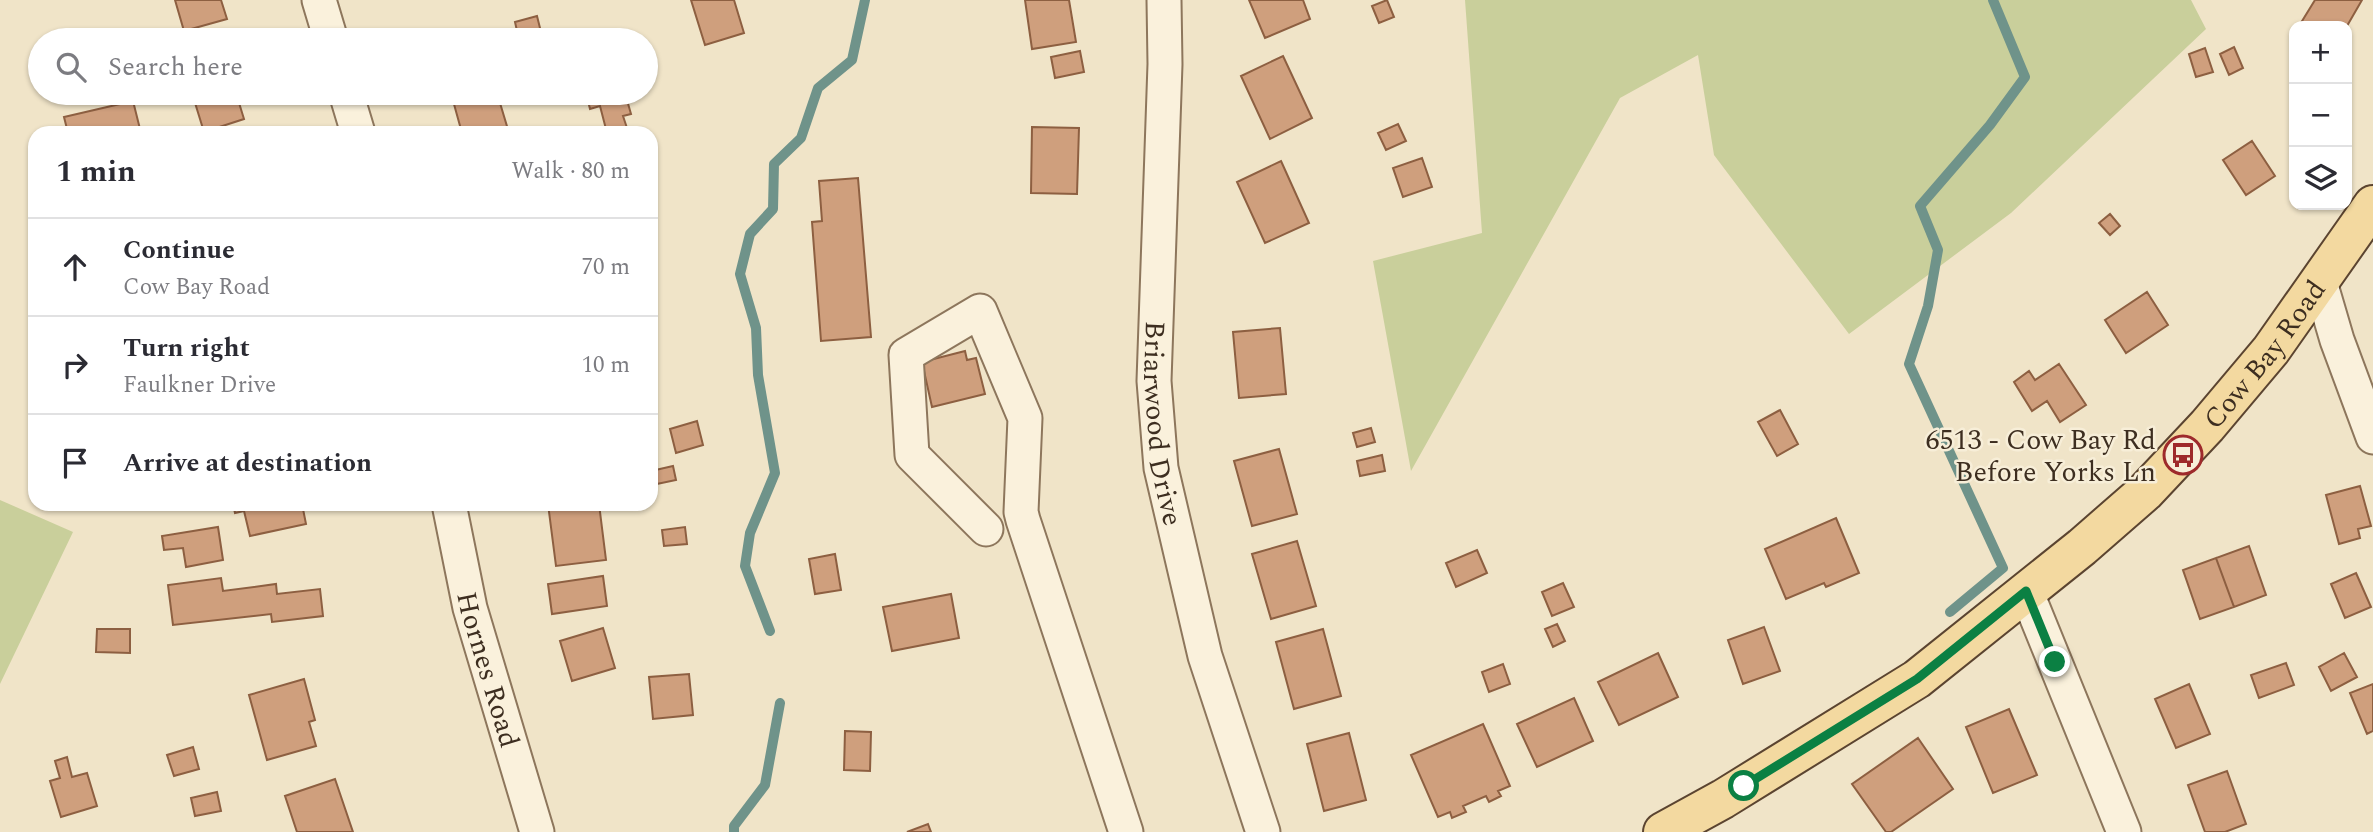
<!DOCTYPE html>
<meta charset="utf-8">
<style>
:root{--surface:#fff;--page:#f2f2f3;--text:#2b2b33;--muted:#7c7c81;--line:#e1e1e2}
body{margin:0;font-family:Spectral,serif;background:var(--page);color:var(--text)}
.controls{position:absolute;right:21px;top:21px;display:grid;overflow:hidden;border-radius:14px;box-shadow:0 2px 5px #0004}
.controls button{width:63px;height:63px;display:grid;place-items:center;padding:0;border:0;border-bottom:2px solid var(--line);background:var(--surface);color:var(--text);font:35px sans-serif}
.stop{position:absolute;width:21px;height:21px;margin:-16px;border:5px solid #0b8043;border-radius:50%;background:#fff}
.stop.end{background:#0b8043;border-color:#fff;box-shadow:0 2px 7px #0008}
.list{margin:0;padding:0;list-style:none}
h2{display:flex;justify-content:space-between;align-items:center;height:91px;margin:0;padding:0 28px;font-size:30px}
h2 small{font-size:23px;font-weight:400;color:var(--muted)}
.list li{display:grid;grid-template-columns:46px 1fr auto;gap:21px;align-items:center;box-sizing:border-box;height:98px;padding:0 28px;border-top:2px solid var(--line)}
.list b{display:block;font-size:26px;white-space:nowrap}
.list p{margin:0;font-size:23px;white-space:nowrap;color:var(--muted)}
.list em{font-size:23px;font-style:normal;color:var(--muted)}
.icon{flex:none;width:38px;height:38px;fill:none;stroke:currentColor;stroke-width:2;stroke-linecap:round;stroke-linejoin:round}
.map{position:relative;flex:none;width:2373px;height:832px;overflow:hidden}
.search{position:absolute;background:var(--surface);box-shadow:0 2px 5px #0004;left:28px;top:28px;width:630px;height:77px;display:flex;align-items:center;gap:18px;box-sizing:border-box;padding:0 24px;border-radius:38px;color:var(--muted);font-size:26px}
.panel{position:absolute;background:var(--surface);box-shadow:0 2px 5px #0004;left:28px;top:126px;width:630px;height:385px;border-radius:21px}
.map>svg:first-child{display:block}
.green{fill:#c9cf9b}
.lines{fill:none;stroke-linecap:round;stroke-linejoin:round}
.stream{stroke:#6f938a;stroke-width:10}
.building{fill:#cf9f7d;stroke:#8d5f41;stroke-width:2}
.minor-casing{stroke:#8d765c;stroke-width:37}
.major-casing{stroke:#5b4430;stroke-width:42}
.minor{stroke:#faf1dc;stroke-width:33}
.major{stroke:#f3d9a0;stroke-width:38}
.route{stroke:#0b8043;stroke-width:9}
.labels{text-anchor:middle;stroke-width:5;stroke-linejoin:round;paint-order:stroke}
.street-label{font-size:28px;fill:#3d2e20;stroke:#f7eed8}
.poi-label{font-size:28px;fill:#3d2e20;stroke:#f7eed8;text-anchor:end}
</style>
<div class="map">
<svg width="2373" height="832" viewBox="0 0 2373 832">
<rect width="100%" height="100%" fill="#f0e4c8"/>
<!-- green -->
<path class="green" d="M1465 0H2191L2206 29 2011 213 1849 334 1714 155 1698 55 1620 98 1411 471 1373 261 1482 233Z
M0 500 73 532 0 684Z"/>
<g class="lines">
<!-- stream -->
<path class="stream" d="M1950 612 2003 568 1909 364 1928 306 1938 250 1920 206 1990 125 2025 77 1993 0
M770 631 745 566 750 533 775 473 758 375 756 328 740 274 750 234 773 209 774 164 801 138 818 88 852 60 865 0
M734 832V826L765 785 780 703"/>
</g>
<!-- building -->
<path class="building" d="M175 0H221L227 19 184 31Z
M691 0H734L744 33 705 45Z
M1025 0H1069L1076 42 1032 49Z
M1249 0H1303L1310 19 1265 38Z
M1387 0 1394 17 1379 23 1372 6Z
M2315 0H2362L2347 26H2299Z
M537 16 543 40H519L515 22Z
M2234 47 2243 68 2229 75 2220 54Z
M2205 48 2213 72 2196 77 2189 54Z
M1080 51 1084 72 1055 78 1051 57Z
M1283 56 1312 118 1270 139 1241 76Z
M192 93H236L244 119 204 132Z
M465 93H497L509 133H462L452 97Z
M586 93H625L631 114 623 116 628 131 607 133 600 106 590 109Z
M133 101 141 133H68L64 117Z
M1398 124 1406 141 1386 150 1378 133Z
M1032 127 1079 128 1077 194 1031 193Z
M2252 141 2275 176 2246 195 2223 160Z
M1422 158 1432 187 1403 197 1393 168Z
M1281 161 1309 223 1265 243 1237 182Z
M858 178 871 337 821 341 812 222 822 221 819 181Z
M2110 214 2120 226 2110 235 2099 223Z
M2147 292 2168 325 2126 353 2105 320Z
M1280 328 1286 394 1239 398 1233 332Z
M965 351 967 360 976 358 985 394 932 407 922 362Z
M2059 364 2086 405 2060 422 2047 401 2032 411 2014 382 2029 371 2035 380Z
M1780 410 1798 444 1777 456 1758 422Z
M697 421 703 445 676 453 670 429Z
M1371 428 1375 442 1357 447 1353 433Z
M1279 449 1297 514 1252 526 1234 461Z
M1382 455 1385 471 1360 476 1357 461Z
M673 466 676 480 652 485 651 471Z
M2360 486 2371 526 2358 529 2360 538 2339 544 2326 495Z
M233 504H302L306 524 250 536 244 511 235 513Z
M548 504H599L606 560 556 566Z
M1836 518 1859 573 1826 587 1824 583 1786 599 1765 549Z
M218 527 223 560 186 567 183 548 164 550 162 536Z
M685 527 687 544 664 546 662 530Z
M1297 541 1316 606 1271 619 1252 554Z
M2249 546 2266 595 2234 607 2216 558Z
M1477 550 1487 573 1456 587 1446 563Z
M835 554 841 590 815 594 809 559Z
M2216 558 2234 607 2200 619 2183 570Z
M2356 573 2371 607 2345 618 2331 584Z
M603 576 607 606 552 614 548 584Z
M221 578 223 591 276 584 277 594 320 589 323 616 272 622 271 614 173 625 168 585Z
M1563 583 1574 607 1552 616 1542 592Z
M951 594 959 638 892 651 883 607Z
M1557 624 1565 641 1553 647 1545 629Z
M1764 627 1780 671 1743 684 1728 640Z
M603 628 615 668 572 681 560 641Z
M97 629H130V653L96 652Z
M1323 629 1341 696 1294 709 1276 642Z
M1658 653 1678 697 1619 725 1598 682Z
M2344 653 2357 677 2331 691 2319 667Z
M2286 663 2294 685 2259 698 2251 675Z
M1503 664 1510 684 1489 692 1482 672Z
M689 674 693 715 653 719 649 677Z
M304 679 315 720 309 722 316 746 267 760 249 695Z
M2189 684 2210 734 2176 748 2155 699Z
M2373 684V731L2367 734 2350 693Z
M1574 698 1593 741 1537 767 1517 724Z
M2009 709 2037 775 1993 793 1966 727Z
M1483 724 1510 786 1498 791 1501 796 1489 802 1486 796 1463 806 1466 812 1452 818 1450 812 1438 817 1411 755Z
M845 731 871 732 870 771 844 770Z
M1349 733 1366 800 1324 811 1307 744Z
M1918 738 1953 789 1891 832H1886L1852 784Z
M193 747 199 769 174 776 167 755Z
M67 757 72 777 87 773 97 806 61 817 50 781 60 778 55 761Z
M2227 771 2246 824 2225 832H2205L2188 785Z
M335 779 353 832H297L285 796Z
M217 792 221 811 195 816 191 798Z
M928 824 931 832H907Z"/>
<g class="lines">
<defs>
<g id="minor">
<path d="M319 0 331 40"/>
<path id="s1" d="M1164 0 1165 64 1154 381 1161 468 1205 656 1263 832"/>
<path d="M346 93 358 133"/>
<path d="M2320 282 2337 340 2373 437"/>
<path id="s2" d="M449 504 470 608 537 832"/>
<path d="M986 529 912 455 906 355 980 311 1025 418 1021 512 1023 520 1126 832"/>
<path d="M2026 591 2124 832"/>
</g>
<g id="major">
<path id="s3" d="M1663 832 1723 799 1917 679 2082 547 2145 492 2207 426 2271 350 2373 205"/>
</g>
</defs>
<!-- minor casing -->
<use href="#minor" class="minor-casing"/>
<!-- major casing -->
<use href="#major" class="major-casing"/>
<!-- minor -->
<use href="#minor" class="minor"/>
<!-- major -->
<use href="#major" class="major"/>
</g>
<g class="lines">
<!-- route -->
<path class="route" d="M1744 786 1917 679 2026 591 2055 662"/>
</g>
<!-- icons -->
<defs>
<symbol id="bus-ring" viewBox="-11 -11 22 22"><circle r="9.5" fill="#f7eed8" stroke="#9e2a2b" stroke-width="1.5"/><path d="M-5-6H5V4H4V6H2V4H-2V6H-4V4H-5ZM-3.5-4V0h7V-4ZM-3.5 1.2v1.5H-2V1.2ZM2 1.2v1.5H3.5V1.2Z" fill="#9e2a2b"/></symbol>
</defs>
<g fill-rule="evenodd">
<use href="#bus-ring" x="2161" y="433" width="44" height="44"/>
</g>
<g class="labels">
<!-- street labels -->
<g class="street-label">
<text dy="10" stroke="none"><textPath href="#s3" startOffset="774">Cow Bay Road</textPath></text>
<text dy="10" stroke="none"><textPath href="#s1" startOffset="424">Briarwood Drive</textPath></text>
<text dy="10" stroke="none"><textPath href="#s2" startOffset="170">Hornes Road</textPath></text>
</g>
<!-- poi labels -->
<g class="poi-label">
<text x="2156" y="449">6513 - Cow Bay Rd<tspan x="2156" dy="32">Before Yorks Ln</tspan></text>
</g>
</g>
</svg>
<div class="controls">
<button>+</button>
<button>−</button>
<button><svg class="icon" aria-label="layers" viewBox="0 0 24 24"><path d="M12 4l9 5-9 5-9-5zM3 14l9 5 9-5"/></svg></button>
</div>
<div class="stop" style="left:1744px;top:786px"></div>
<div class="stop end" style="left:2055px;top:662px"></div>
<div class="search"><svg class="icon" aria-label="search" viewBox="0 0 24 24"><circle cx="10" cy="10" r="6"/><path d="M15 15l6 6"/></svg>Search here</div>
<section class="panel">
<h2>1 min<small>Walk · 80 m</small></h2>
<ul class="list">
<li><svg class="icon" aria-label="ahead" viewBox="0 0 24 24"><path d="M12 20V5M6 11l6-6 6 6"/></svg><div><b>Continue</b><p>Cow Bay Road</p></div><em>70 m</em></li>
<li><svg class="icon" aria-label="right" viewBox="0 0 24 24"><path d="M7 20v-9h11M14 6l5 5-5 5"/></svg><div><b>Turn right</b><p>Faulkner Drive</p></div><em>10 m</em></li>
<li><svg class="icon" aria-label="arrive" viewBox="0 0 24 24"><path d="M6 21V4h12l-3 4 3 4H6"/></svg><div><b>Arrive at destination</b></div></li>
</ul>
</section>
</div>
